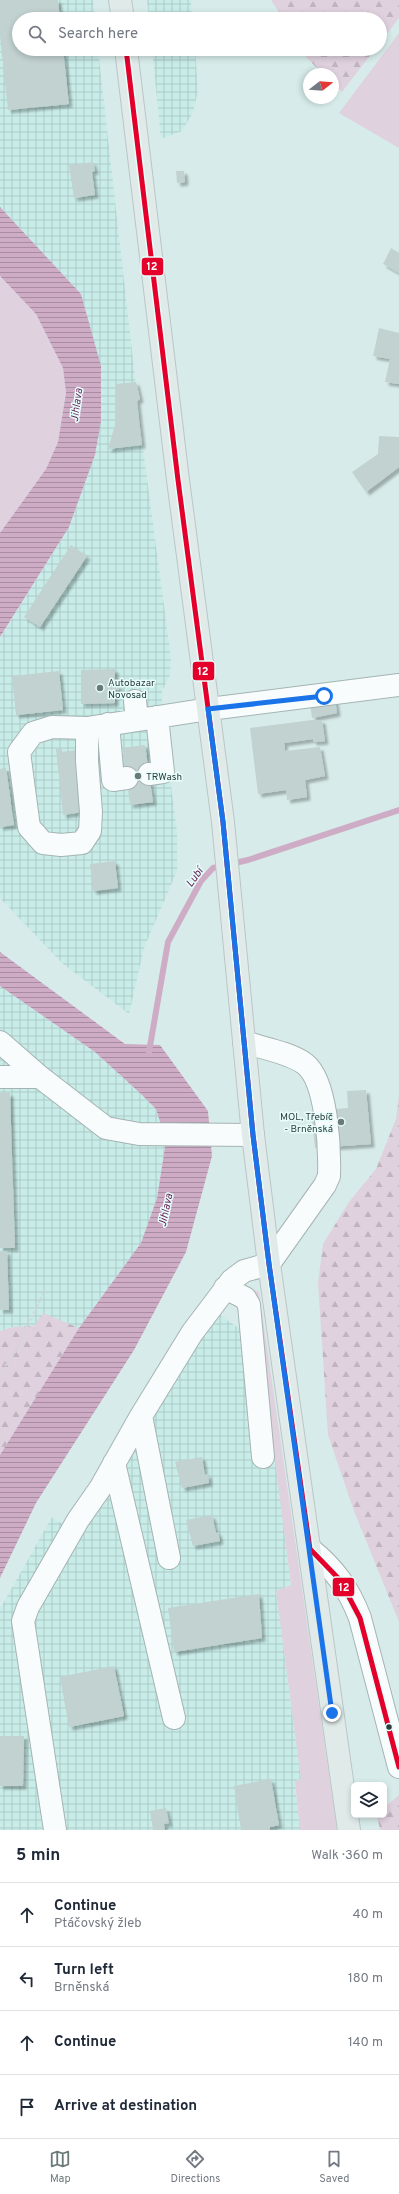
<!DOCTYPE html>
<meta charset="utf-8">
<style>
:root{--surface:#fff;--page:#f2f2f3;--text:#1f2937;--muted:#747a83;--line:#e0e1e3;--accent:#697a79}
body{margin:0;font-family:Overpass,sans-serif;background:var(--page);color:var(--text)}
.controls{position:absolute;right:12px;bottom:12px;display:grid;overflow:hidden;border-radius:6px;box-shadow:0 2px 6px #0003}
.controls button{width:36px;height:36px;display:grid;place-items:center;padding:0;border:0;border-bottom:1px solid var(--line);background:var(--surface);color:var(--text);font:20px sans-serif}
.compass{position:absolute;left:303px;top:68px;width:36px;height:36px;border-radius:50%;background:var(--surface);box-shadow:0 2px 6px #0003;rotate:73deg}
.stop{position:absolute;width:12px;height:12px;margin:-9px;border:3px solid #1a73e8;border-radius:50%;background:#fff}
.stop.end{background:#1a73e8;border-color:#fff;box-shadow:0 1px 4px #0008}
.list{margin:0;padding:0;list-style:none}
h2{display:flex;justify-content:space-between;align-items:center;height:52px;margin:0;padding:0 16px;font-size:17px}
h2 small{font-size:13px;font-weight:400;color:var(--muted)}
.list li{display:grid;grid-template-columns:26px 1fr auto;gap:12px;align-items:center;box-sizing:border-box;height:64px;padding:0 16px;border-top:1px solid var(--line)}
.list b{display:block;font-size:15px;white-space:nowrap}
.list p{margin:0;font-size:13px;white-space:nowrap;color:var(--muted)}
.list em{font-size:13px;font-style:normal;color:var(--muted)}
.icon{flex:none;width:22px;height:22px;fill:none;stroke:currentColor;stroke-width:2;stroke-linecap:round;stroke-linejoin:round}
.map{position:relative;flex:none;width:399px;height:1830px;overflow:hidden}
.search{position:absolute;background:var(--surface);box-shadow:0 2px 6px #0003;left:12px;right:12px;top:12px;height:44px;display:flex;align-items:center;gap:10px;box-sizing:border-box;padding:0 14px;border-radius:22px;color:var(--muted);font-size:15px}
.sheet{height:308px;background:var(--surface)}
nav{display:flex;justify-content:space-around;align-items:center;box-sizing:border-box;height:56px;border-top:1px solid var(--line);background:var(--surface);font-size:11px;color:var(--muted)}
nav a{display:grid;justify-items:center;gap:2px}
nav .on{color:var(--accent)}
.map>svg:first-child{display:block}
.industrial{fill:url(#industrial-grid)}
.green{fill:#dfd1de}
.forest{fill:url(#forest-firs)}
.water{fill:url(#water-rules)}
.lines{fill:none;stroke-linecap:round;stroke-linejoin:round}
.stream{stroke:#cfacc6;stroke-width:6}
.building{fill:#c1d2d0;filter:url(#shadow)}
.minor-casing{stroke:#a4b4b2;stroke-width:24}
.major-casing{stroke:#bbc6c6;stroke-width:24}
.path{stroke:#d1d7d6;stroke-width:2.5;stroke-dasharray:2 2;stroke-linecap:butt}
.minor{stroke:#f9fcfc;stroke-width:22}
.major{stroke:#dfeae9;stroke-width:22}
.bus-1-casing{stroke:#e8fefc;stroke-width:8}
.bus-1{stroke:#e4002b;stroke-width:5}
.route{stroke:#1a73e8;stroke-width:5}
.poi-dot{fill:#697a79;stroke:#e8fefc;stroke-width:1.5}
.bus-dot{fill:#2e3d3c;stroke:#e8fefc;stroke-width:1.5}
.labels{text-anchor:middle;stroke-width:3;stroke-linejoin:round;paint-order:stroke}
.poi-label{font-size:10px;fill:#2e3d3c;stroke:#e8fefc;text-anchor:start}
.water-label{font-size:11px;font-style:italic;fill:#682254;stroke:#e8fefc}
.line-badge{stroke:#e8fefc;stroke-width:1.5}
.badge-label{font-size:11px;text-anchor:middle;font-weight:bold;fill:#fff}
</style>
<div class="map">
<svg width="399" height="1830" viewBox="0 0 399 1830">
<defs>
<pattern id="industrial-grid" width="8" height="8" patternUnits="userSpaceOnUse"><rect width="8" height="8" fill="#c8ece8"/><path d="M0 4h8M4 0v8" fill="none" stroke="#accbc8"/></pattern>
<pattern id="forest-firs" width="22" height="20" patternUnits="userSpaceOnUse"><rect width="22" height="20" fill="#dfd1de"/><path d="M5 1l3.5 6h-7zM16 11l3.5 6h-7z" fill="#c0b4bf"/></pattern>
<pattern id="water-rules" width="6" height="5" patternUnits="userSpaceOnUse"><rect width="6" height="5" fill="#cfacc6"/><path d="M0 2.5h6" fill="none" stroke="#a88da2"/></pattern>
<filter id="shadow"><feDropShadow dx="3.5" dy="3.5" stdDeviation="1" flood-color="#0004"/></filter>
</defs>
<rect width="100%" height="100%" fill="#d7ecea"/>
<!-- industrial -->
<path class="industrial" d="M0 0H93L95 19H19V49H98L143 449 171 658 170 675 162 691V716L177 832V871L144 948 129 1014 62 963 0 898V638L69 527 95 455 81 294 0 207Z
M147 0H191L192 19H149Z
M152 49H195L198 90 193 113 182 131 161 139Z
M0 986 95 1052 141 1094 156 1109 166 1141 157 1198 141 1243 79 1328 43 1314 34 1326 13 1327 0 1331Z
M216 1312 247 1334 254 1428 272 1427 291 1585 276 1591 301 1779 295 1781 300 1830H0V1609L52 1517 77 1533Z"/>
<!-- green -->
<path class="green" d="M399 33V148L339 113Z
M0 276 36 314 63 368 66 393 58 442 46 469 0 533Z
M253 1289 259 1292 337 1830H300L295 1781 301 1779 276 1591 291 1585Z"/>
<!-- forest -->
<path class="forest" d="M271 0H399V18L380 43V19H283Z
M301 49H375L342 92 333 83V74H323L307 58Z
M399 1094V1622L354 1511 328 1435 318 1283 323 1244 349 1202 376 1169 396 1119Z
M43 1313 79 1328 0 1455V1331L13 1327 34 1326Z
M399 1795V1830H380L377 1815H384V1808Z"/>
<!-- water -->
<path class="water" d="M0 207 81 294 101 366V421L95 455 69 527 0 637V533L46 469 58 442 66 393 63 368 36 314 0 276Z
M0 952 125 1044 160 1045 208 1111 212 1156 186 1252 134 1350 36 1503 0 1578V1455L79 1328 141 1243 157 1198 166 1141 156 1109 141 1094 95 1052 0 986Z"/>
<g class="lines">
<!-- stream -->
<path class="stream" d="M149 1052 168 942 201 881 213 868 248 860 399 810"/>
</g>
<!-- building -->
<path class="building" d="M0 0H58L60 19H19V49H63L69 104 8 110 0 36Z
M93 162 95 171 92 172 95 195 74 198 69 165Z
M176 171H184L185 182 177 183Z
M391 248 399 253V273L383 264Z
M379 328 399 333V384L385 382 390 359 373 356Z
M136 382 140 399 137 401 142 445 108 449 115 425 116 384Z
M379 436 399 437V467L366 492 352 472 378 454Z
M71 545 87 556 40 627 24 617Z
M115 669V685H119V690H115V703L81 704V670Z
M59 671 63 710 16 715 12 676Z
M335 700 337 713 312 718 310 704Z
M312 720H322L325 741 313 742V739L284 743 285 751 320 747 325 776 305 780 307 797 287 800 286 790 258 794 250 728Z
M145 745 153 802 130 805 123 748Z
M56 749H62V752L76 750 83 812 63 815Z
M6 768 14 825 0 827V769Z
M115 861 118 888 93 891 90 864Z
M366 1090 371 1144 315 1148 311 1111 348 1108 347 1091Z
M0 1093H10L15 1248H0Z
M0 1251H7L9 1310H0Z
M202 1457 205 1475 208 1474 209 1483 182 1488 175 1462Z
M212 1515 216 1533 218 1532 220 1541 193 1546 186 1520Z
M259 1594 262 1638 174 1652 168 1608Z
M114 1666 124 1716 69 1727 60 1677Z
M0 1736H24L23 1786H0Z
M271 1779 279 1825 270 1827V1830H241L234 1786Z
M166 1808 169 1823 164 1824 165 1830H153L150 1811Z"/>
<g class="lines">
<defs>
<path id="minor" d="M135 701 137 720
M108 724 113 780 127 778
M87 728V761L91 812 90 831 82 843 61 845 43 843 29 827 19 752 33 733 52 727 87 728 209 709 399 685
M149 774 163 772 157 717
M0 1042 40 1077
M0 1077H40L106 1128 139 1134 253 1135
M225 1288 245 1298 249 1305 263 1457
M141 1416 169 1558
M114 1463 174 1718
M310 1549C334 1568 349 1589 360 1618L399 1767
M55 1830 23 1621 28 1607 78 1520 101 1487 141 1416 192 1333 232 1280 244 1271 269 1264 325 1185 329 1176C330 1149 327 1081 305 1064 291 1053 262 1048 244 1042"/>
<path id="major" d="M120 0 123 19
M126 49 178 480 223 822 253 1135 269 1264 349 1830"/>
</defs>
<!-- minor casing -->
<use href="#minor" class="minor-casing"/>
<!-- major casing -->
<use href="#major" class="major-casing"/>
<!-- path -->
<path class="path" d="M0 1372 16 1351 45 1289"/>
<!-- minor -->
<use href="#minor" class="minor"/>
<!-- major -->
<use href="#major" class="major"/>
<defs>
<path id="bus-1" d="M126 49 178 480 223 822 253 1135 269 1264 310 1549 340 1580 360 1618 399 1767"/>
</defs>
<!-- bus-1 casing -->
<use href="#bus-1" class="bus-1-casing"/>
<!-- bus-1 -->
<use href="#bus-1" class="bus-1"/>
</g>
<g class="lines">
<!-- route -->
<path class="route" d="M324 696 208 709 223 822 253 1135 269 1264 332 1713"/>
</g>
<!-- markers -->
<g class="poi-dot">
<circle cx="100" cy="688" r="4"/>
<circle cx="138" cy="776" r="4"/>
<circle cx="341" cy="1122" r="4"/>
</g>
<circle class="bus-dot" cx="389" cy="1727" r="3.5"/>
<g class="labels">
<!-- poi labels -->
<g class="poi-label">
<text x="108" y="686">Autobazar<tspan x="108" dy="12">Novosad</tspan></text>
<text x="146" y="780">TRWash</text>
<text x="333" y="1120" text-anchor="end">MOL, Třebíč<tspan x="333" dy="12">- Brněnská</tspan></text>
</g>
<!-- water labels -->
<g class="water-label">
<text transform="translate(76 405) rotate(-82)" y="4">Jihlava</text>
<text transform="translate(194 877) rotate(-54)" y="4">Lubí</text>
<text transform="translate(165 1210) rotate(-78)" y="4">Jihlava</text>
</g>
</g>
<g class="line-badge">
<rect x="141" y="257" width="23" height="19" rx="4" fill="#e4002b"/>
<rect x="192" y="661" width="23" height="20" rx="4" fill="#e4002b"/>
<rect x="332" y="1577" width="23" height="20" rx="4" fill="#e4002b"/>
</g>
<g class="badge-label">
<text x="152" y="270">12</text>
<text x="203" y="675">12</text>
<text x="344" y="1591">12</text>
</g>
</svg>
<div class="controls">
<button><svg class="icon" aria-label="layers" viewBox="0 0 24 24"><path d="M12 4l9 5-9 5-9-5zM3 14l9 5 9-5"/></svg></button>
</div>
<svg class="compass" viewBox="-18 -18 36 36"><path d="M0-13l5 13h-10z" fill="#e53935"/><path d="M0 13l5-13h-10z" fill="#747a83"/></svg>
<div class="stop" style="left:324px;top:696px"></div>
<div class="stop end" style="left:332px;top:1713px"></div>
<div class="search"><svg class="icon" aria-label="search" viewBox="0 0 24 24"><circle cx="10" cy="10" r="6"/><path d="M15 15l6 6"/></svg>Search here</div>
</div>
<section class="sheet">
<h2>5 min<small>Walk · 360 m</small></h2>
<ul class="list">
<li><svg class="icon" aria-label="ahead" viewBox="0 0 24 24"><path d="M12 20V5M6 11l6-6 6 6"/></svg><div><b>Continue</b><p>Ptáčovský žleb</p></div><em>40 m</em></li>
<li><svg class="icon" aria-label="left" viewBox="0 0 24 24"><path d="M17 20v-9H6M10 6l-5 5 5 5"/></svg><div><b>Turn left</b><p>Brněnská</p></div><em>180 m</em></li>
<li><svg class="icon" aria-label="ahead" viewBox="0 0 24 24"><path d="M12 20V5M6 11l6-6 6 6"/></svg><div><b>Continue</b></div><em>140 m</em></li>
<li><svg class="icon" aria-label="arrive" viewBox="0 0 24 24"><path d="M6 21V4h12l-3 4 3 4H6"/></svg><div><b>Arrive at destination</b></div></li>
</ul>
</section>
<nav>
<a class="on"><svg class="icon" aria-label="map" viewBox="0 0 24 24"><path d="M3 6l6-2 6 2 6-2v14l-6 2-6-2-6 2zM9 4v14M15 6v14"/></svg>Map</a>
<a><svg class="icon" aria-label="directions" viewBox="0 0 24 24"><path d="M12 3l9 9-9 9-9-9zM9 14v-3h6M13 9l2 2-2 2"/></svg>Directions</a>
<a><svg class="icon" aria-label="saved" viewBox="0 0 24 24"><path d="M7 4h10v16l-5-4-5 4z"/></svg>Saved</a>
</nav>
